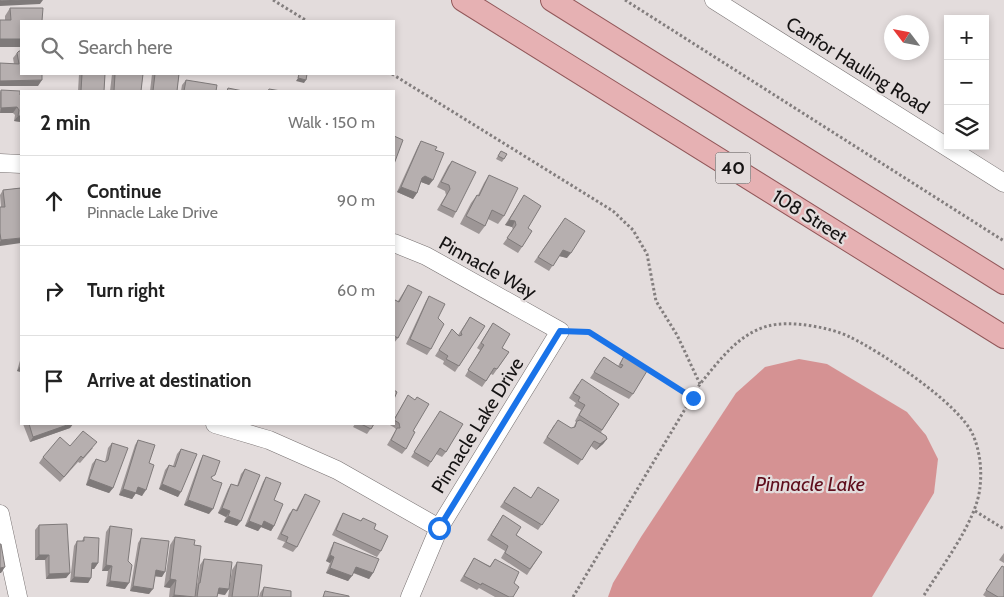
<!DOCTYPE html>
<meta charset="utf-8">
<style>
:root{--surface:#fff;--page:#f2f2f2;--text:#222;--muted:#767676;--line:#e0e0e0}
body{margin:0;font-family:Cabin,sans-serif;background:var(--page);color:var(--text)}
.controls{position:absolute;right:15px;top:15px;display:grid;overflow:hidden;border-radius:0px;box-shadow:0 2px 8px #0003}
.controls button{width:45px;height:45px;display:grid;place-items:center;padding:0;border:0;border-bottom:1px solid var(--line);background:var(--surface);color:var(--text);font:25px sans-serif}
.compass{position:absolute;left:884px;top:15px;width:45px;height:45px;border-radius:50%;background:var(--surface);box-shadow:0 2px 8px #0003;rotate:302deg}
.stop{position:absolute;width:15px;height:15px;margin:-11px;border:4px solid #1a73e8;border-radius:50%;background:#fff}
.stop.end{background:#1a73e8;border-color:#fff;box-shadow:0 1px 5px #0008}
.list{margin:0;padding:0;list-style:none}
h2{display:flex;justify-content:space-between;align-items:center;height:65px;margin:0;padding:0 20px;font-size:21px}
h2 small{font-size:16px;font-weight:400;color:var(--muted)}
.list li{display:grid;grid-template-columns:32px 1fr auto;gap:15px;align-items:center;box-sizing:border-box;height:90px;padding:0 20px;border-top:1px solid var(--line)}
.list b{display:block;font-size:19px;white-space:nowrap}
.list p{margin:0;font-size:16px;white-space:nowrap;color:var(--muted)}
.list em{font-size:16px;font-style:normal;color:var(--muted)}
.icon{flex:none;width:28px;height:28px;fill:none;stroke:currentColor;stroke-width:2;stroke-linecap:round;stroke-linejoin:round}
.map{position:relative;flex:none;width:1004px;height:597px;overflow:hidden}
.search{position:absolute;background:var(--surface);box-shadow:0 2px 8px #0003;left:20px;top:20px;width:375px;height:55px;display:flex;align-items:center;gap:12px;box-sizing:border-box;padding:0 18px;border-radius:0px;color:var(--muted);font-size:19px}
.panel{position:absolute;background:var(--surface);box-shadow:0 2px 8px #0003;left:20px;top:90px;width:375px;height:335px;border-radius:0px}
.map>svg:first-child{display:block}
.water{fill:#d59293}
.lines{fill:none;stroke-linecap:round;stroke-linejoin:round}
.minor-casing{stroke:#777171;stroke-width:19}
.major-casing{stroke:#92585a;stroke-width:24}
.path{stroke:#837e7e;stroke-width:3;stroke-dasharray:2.5 2.5;stroke-linecap:butt}
.minor{stroke:#fff;stroke-width:18}
.major{stroke:#e6b1b3;stroke-width:22}
.wall{fill:#9d9696}
.shaded-wall{fill:#7f7a7a}
.building{fill:#b6afaf;stroke:#7f7a7a}
.route{stroke:#1a73e8;stroke-width:6}
.labels{text-anchor:middle;stroke-width:4.5;stroke-linejoin:round;paint-order:stroke}
.shield{fill:#e3dcdc;stroke:#534f4f;stroke-width:1}
.shield-label{font-size:18px;font-weight:bold;fill:#151313}
.street-label{font-size:19px;fill:#151313;stroke:#e3dcdc}
.water-label{font-size:20px;font-style:italic;fill:#5f0e1c;stroke:#e3dcdc}
</style>
<div class="map">
<svg width="1004" height="597" viewBox="0 0 1004 597">
<rect width="100%" height="100%" fill="#e3dcdc"/>
<!-- water -->
<path class="water" d="M799 359 827 364 907 412 926 435 938 459 934 493 872 597H608L613 583 641 537 736 393 765 367Z"/>
<g class="lines">
<defs>
<path id="minor" d="M714 0 1004 183
M0 163 21 164
M394 243 426 256 560 331 439 528 410 597
M215 424 269 440 337 470 439 528
M0 514 18 597"/>
<path id="major" d="M463 0 1004 337
M552 0 1004 283"/>
</defs>
<!-- minor casing -->
<use href="#minor" class="minor-casing"/>
<!-- major casing -->
<use href="#major" class="major-casing"/>
<!-- path -->
<path class="path" d="M273 0 307 21
M625 0 1004 241
M392 74 613 211 633 230 647 254 656 301 677 335 700 384
M575 331 589 332 693 398
M975 511 1004 529
M573 597 700 384C719 361 738 334 768 326 789 320 830 327 850 337 881 352 960 404 973 435 980 451 982 470 980 487 977 521 941 567 923 597"/>
<!-- minor -->
<use href="#minor" class="minor"/>
<!-- major -->
<use href="#major" class="major"/>
</g>
<!-- wall -->
<path class="wall" d="M10 8 21 21V47H0L5 20V16Z
M17 53 38 86H0V63L14 64 13 58Z
M79 74H105L104 91H78Z
M112 74H143L141 91H110Z
M152 74H179L177 91H150Z
M186 80 216 91H181L182 85Z
M1 90 21 95V122L14 121 15 115 13 113H0V92Z
M421 141 435 150 433 180 429 185 421 182 417 193 413 199 397 192 418 146Z
M501 151 507 154 502 162 496 159Z
M452 161 456 212 453 218 437 210 446 195 445 191 437 187 448 166Z
M489 175 504 216 498 224 488 219 485 226 479 234 460 224 471 203 477 195H478L484 183Z
M21 188 0 246V207H1L0 195 3 190Z
M524 195 528 228 522 247 518 253 503 244 513 230 512 227 505 225Z
M565 218 567 258 559 256 549 271 534 262Z
M408 285 398 338 394 343V302L398 301Z
M429 296 438 318 431 349 427 355 406 344 426 301Z
M470 317 485 326 455 372 443 364 444 361 435 356 452 329 458 335Z
M493 323 502 348 509 352 493 375 491 374 482 387 465 376 480 350 477 348Z
M624 356 633 394 629 399 590 378 604 357 618 366Z
M21 357V372L17 371Z
M578 384 619 404 601 432 607 439 603 444 596 450 591 446 578 465 543 443 554 425 571 428H573L576 422 575 421 581 410 574 406 576 403 569 398Z
M408 395 413 431 406 449 402 454 387 445 396 430 395 428 390 425 391 424H394V419Z
M437 416 446 452 442 457 436 454 428 467 411 457Z
M23 424H73L70 428 30 442Z
M355 424H374L367 434 353 427Z
M138 440 149 463 142 496 136 493 132 499 119 495 135 445Z
M112 443 113 488 109 493 86 485 92 464 96 459 105 462 108 448Z
M70 446 93 448 80 463 78 462 60 482 39 463 43 457Z
M181 449 178 497 159 489 165 470 169 465 173 466 177 454Z
M203 455 209 514 184 505 200 461Z
M245 469 237 526 224 522 226 517 218 513 228 489 231 484 237 486 241 474Z
M266 477 274 500V526L271 531 261 527 258 531 245 526 263 482Z
M514 487 531 498 559 500 538 530 500 507Z
M305 494 297 547 293 552 282 547 285 542 277 539 289 514 293 509 296 510 302 499Z
M343 513 360 521 363 518 381 551 377 557 332 535 340 518Z
M503 515 516 535 542 552 527 575 501 558 505 551 487 540Z
M39 525 70 573 66 578 46 579 45 560H35V530Z
M110 526 125 589 106 586 108 571H102L106 532Z
M84 537 98 563 94 569H92L91 578 88 583 70 582 74 546 77 541H82Z
M175 537 194 545 196 587 197 585 200 565 204 559 225 595 218 594 217 597H169L170 588 164 587 170 545Z
M141 538 162 577 155 576 149 594 130 591 138 543Z
M334 542 373 573 369 579 353 573 348 581 326 573 330 563 326 561 331 548Z
M1004 553V563L999 560Z
M474 558 490 566 495 559 514 583 513 597H495L479 588 477 590 460 581Z
M237 562 258 597H228L232 570Z
M1002 566 1004 597H986L983 595Z
M264 587 291 597H259L260 593Z"/>
<!-- shaded-wall -->
<path class="shaded-wall" d="M22 0H43L40 4 0 6V1Z
M0 39H21V47H0Z
M298 78 306 80 304 83 296 81Z
M42 80 38 86H0V81Z
M17 107 13 113H0L1 108Z
M18 116H21V122L14 121Z
M425 176 433 180 429 185 421 182 418 183 422 178Z
M401 187 417 193 413 199 397 192Z
M509 220 515 221 512 227 505 225Z
M21 238V243L0 246V242L1 240Z
M563 250 571 253 567 258 559 256Z
M21 365V372L17 371Z
M70 424H73L70 428 30 442 33 437Z
M607 439 603 444 596 450 600 444Z
M89 479 113 488 109 493 86 485Z
M162 484 181 492 178 497 159 489Z
M138 487 146 490 142 496 134 493Z
M123 489 136 493 132 499 119 495Z
M188 500 213 509 209 514 184 505Z
M222 508 230 511 226 517 218 513Z
M228 516 241 521 237 526 224 522Z
M249 521H264L274 526 271 531 261 527 258 531 245 526Z
M39 555H49L45 560H35Z
M330 555 334 557 330 563 326 561Z
M92 563H98L94 569 88 568Z
M106 565 112 566 108 571H102Z
M5 567 1 573H0V568Z
M356 567 373 573 369 579 352 572Z
M330 568 352 576 348 581 326 573Z
M156 570 165 572 162 577 152 576Z
M70 573 66 578 46 579 49 574Z
M74 577 91 578 88 583 70 582Z
M170 579 176 580 170 588 164 587Z
M110 581 129 583 125 589 106 586Z
M133 586 153 589 149 594 130 591Z
M219 588 229 589 225 595 215 593Z
M174 595 193 597H172Z"/>
<!-- building -->
<path class="building" d="M0 0H22L0 1Z
M10 8H43L42 21H21V39H0V20H11Z
M19 51H21V74H42V80L0 81V63L19 64 17 53Z
M82 74H105L104 91H81Z
M115 74H143L141 91H114Z
M155 74H179L177 91H153Z
M299 74H307L306 80 298 78Z
M186 80 217 85 216 91H184Z
M228 88 243 91H227Z
M269 89 281 91H268Z
M1 90 20 91V95H21V116H18L19 110 17 107 1 108Z
M394 136 403 140 394 164Z
M421 141 437 147 435 150 444 153 433 180 425 176 422 178 417 193 401 187Z
M501 151 507 154 504 159 498 156Z
M452 161 476 172 456 212 441 205 450 189 449 185 441 182Z
M489 175 518 188 504 216 492 210 485 226 466 216 477 195 479 196Z
M21 188V238L1 240 0 233V207H5L3 190Z
M524 195 541 206 528 228 532 231 522 247 507 238 516 225 515 221 509 220Z
M565 218 585 231 571 253 563 250 553 266 538 257Z
M408 285 422 292 398 338 394 336V302L395 300 399 302Z
M429 296 445 304 438 318 444 324 431 349 410 339Z
M470 317 485 326 459 366 446 359 448 356 439 350 452 329 459 336 462 335 461 332Z
M493 323 510 334 502 348 509 352 497 369 494 368 486 381 468 370 484 345 481 343Z
M624 356 647 371 633 394 594 372 604 357 621 368 623 365 620 364Z
M582 379 619 404 602 430 579 415 585 405 578 401 580 397 573 393Z
M394 390 397 392 394 399Z
M408 395 415 400 417 397 429 404 413 431 415 432 406 449 391 440 397 428H400L399 423 394 420Z
M440 411 463 424 446 452 440 448 431 462 414 452Z
M558 420 571 428 575 427 577 421 580 420 606 436 607 439 600 444 594 441 582 460 547 437Z
M29 424H70L33 437Z
M361 424H374L371 429Z
M83 431 97 442 83 458 81 456 64 477 43 457 60 437 70 446Z
M138 440 155 445 149 463 154 465 146 490 138 487 136 493 123 489Z
M112 443 128 448 113 488 89 479 96 459 105 462 108 460Z
M181 449 197 454 181 492 162 484 169 465 175 467Z
M203 455 220 461 215 475 211 477 213 480 222 483 213 509 188 500Z
M245 469 260 475 241 521 228 516 230 511 222 508 231 484 238 486Z
M266 477 281 483 274 500 283 504 274 526 264 521 262 526 249 521Z
M514 487 531 498 538 487 559 500 542 525 504 502Z
M305 494 320 501 297 547 286 542 288 537 281 534 293 509 297 511Z
M343 513 361 521 363 518 376 524 374 529 388 536 381 551 336 530Z
M503 515 521 527 516 535 542 552 530 569 505 553 508 546 491 535Z
M67 524 70 573 49 574V555H39V525Z
M110 526 132 529 128 561 132 565 129 583 110 581 112 566 106 565Z
M84 537 99 538 98 563H92L91 578 74 577 77 541H84Z
M175 537 195 540 194 545 201 546 195 597 174 595 176 580 170 579Z
M141 538 169 541 165 572 156 570 153 589 133 586Z
M334 542 379 559 373 573 356 567 352 576 330 568 334 557 330 555Z
M0 544H1L5 567 0 568Z
M474 558 490 567 495 559 519 572 514 583 519 587 513 597H509L482 583 481 585 464 576Z
M204 559 232 562 229 589 219 588 217 597H197L199 583H200Z
M237 562 262 565 258 597H232Z
M1002 566 1004 567V597H998L986 590Z
M264 587 291 591V597H262Z
M325 591 349 596V597H323Z"/>
<g class="lines">
<!-- route -->
<path class="route" d="M439 528 560 331 589 332 693 398"/>
</g>
<g class="labels">
<!-- shield labels -->
<rect class="shield" x="715.5" y="152.5" width="35" height="31" rx="4"/>
<g class="shield-label">
<text x="733" y="174">40</text>
</g>
<!-- street labels -->
<g class="street-label">
<text transform="translate(858 65) rotate(32)" y="7">Canfor Hauling Road</text>
<text transform="translate(810 216) rotate(32)" y="7">108 Street</text>
<text transform="translate(488 267) rotate(29)" y="7">Pinnacle Way</text>
<text transform="translate(477 425) rotate(-58)" y="7">Pinnacle Lake Drive</text>
</g>
<!-- water labels -->
<g class="water-label">
<text x="810" y="491">Pinnacle Lake</text>
</g>
</g>
</svg>
<div class="controls">
<button>+</button>
<button>−</button>
<button><svg class="icon" aria-label="layers" viewBox="0 0 24 24"><path d="M12 4l9 5-9 5-9-5zM3 14l9 5 9-5"/></svg></button>
</div>
<svg class="compass" viewBox="-18 -18 36 36"><path d="M0-13l5 13h-10z" fill="#e53935"/><path d="M0 13l5-13h-10z" fill="#767676"/></svg>
<div class="stop" style="left:439px;top:528px"></div>
<div class="stop end" style="left:693px;top:398px"></div>
<div class="search"><svg class="icon" aria-label="search" viewBox="0 0 24 24"><circle cx="10" cy="10" r="6"/><path d="M15 15l6 6"/></svg>Search here</div>
<section class="panel">
<h2>2 min<small>Walk · 150 m</small></h2>
<ul class="list">
<li><svg class="icon" aria-label="ahead" viewBox="0 0 24 24"><path d="M12 20V5M6 11l6-6 6 6"/></svg><div><b>Continue</b><p>Pinnacle Lake Drive</p></div><em>90 m</em></li>
<li><svg class="icon" aria-label="right" viewBox="0 0 24 24"><path d="M7 20v-9h11M14 6l5 5-5 5"/></svg><div><b>Turn right</b></div><em>60 m</em></li>
<li><svg class="icon" aria-label="arrive" viewBox="0 0 24 24"><path d="M6 21V4h12l-3 4 3 4H6"/></svg><div><b>Arrive at destination</b></div></li>
</ul>
</section>
</div>
